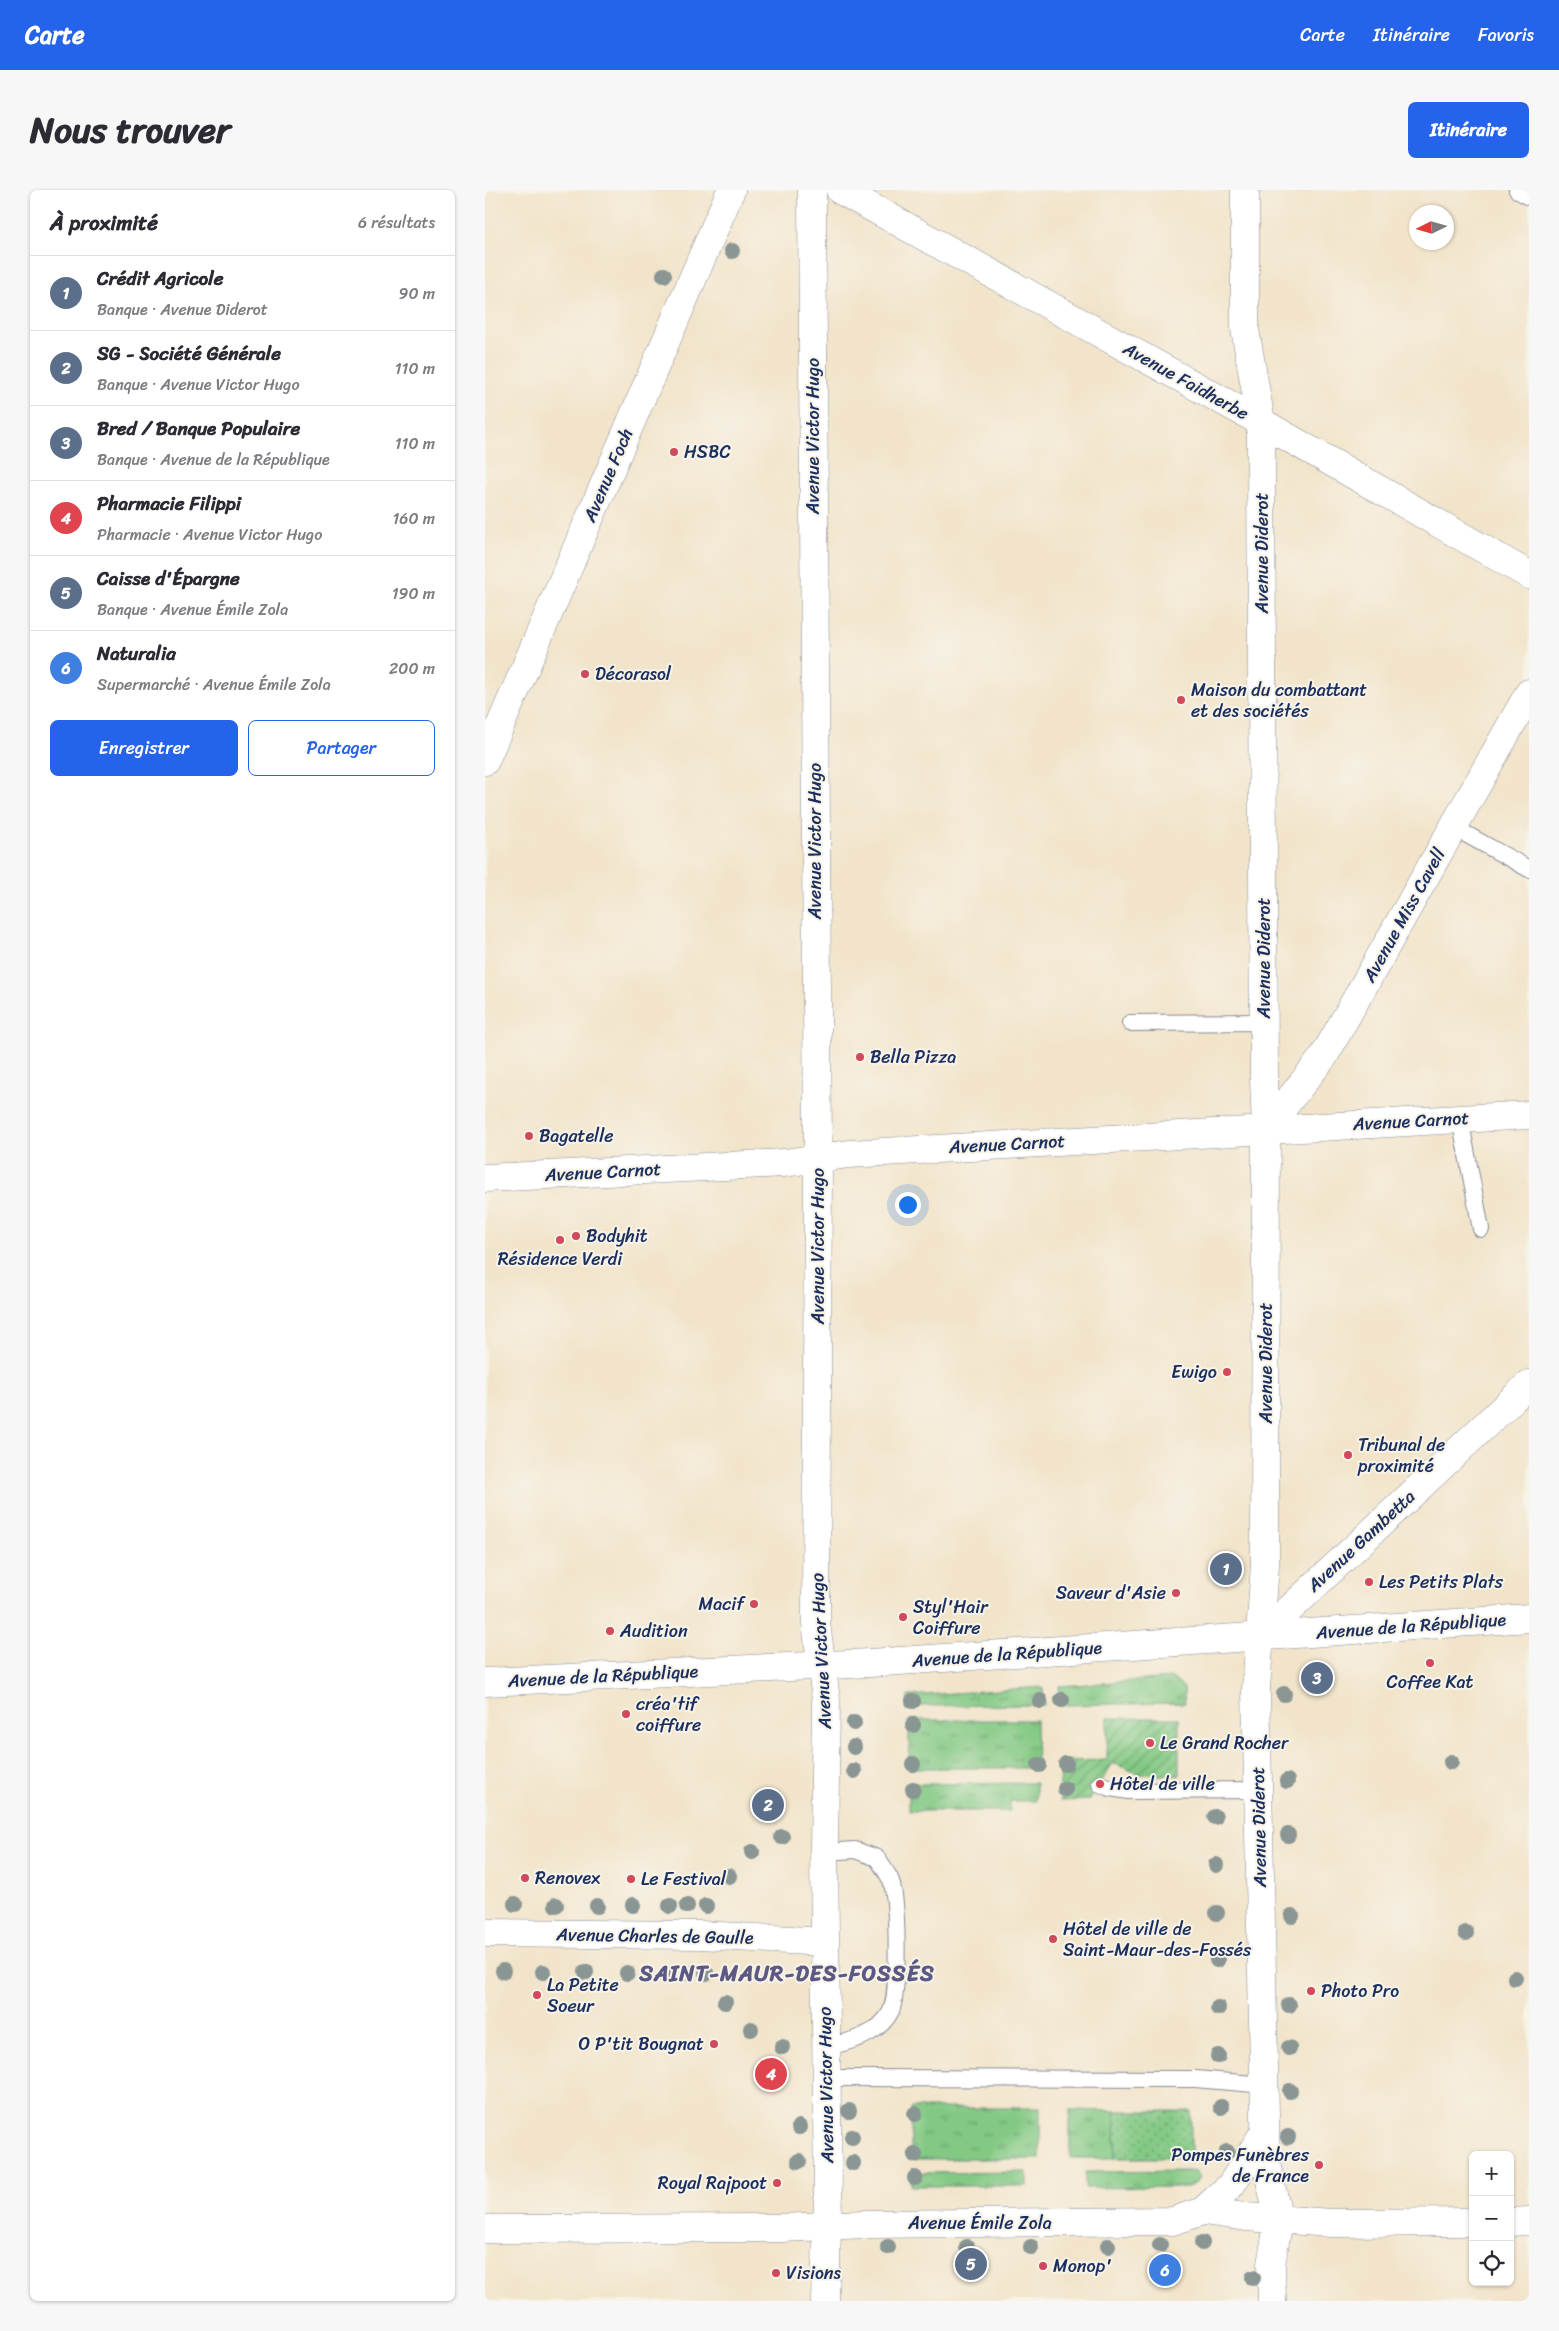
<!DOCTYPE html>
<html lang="fr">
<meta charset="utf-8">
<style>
:root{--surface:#fff;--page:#f7f7f7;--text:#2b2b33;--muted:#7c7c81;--line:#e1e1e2;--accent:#2563eb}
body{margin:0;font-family:Sriracha,sans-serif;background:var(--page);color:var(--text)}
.controls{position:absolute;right:15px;bottom:15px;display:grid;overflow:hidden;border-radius:8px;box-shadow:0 1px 4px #0004}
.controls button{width:45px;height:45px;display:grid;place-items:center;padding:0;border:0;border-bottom:1px solid var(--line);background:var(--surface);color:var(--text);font:25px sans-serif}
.compass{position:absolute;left:924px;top:15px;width:45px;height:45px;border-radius:50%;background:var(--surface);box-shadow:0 1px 4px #0004;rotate:265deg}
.you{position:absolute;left:422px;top:1014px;width:18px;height:18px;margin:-12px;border:4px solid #fff;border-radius:50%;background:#1a73e8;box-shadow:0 0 0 8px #1a73e833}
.badge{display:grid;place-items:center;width:32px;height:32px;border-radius:50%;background:var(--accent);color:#fff;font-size:16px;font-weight:700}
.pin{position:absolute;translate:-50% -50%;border:2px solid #fff;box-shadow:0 1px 5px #0006}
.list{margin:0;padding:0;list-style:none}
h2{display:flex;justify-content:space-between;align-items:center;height:65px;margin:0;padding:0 20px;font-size:21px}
h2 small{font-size:16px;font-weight:400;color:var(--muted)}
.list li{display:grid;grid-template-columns:32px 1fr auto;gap:15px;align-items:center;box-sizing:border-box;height:75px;padding:0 20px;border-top:1px solid var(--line)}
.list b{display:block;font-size:19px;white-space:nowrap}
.list p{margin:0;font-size:16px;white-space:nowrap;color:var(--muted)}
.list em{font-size:16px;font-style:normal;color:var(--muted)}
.actions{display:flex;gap:10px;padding:15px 20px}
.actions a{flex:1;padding:11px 0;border:1px solid var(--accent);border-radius:8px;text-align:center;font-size:18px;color:var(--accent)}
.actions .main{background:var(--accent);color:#fff}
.icon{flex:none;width:28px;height:28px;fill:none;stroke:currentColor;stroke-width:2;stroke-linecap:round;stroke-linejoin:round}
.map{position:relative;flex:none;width:1044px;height:2111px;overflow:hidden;border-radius:8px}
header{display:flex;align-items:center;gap:30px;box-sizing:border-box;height:70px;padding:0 25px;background:var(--accent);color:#fff}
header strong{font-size:24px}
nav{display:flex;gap:28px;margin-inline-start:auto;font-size:18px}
.intro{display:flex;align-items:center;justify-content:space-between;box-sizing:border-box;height:120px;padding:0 30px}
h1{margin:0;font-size:35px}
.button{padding:12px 22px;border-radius:8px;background:var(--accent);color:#fff;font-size:18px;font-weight:700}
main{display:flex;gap:30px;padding:0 30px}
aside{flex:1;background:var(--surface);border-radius:8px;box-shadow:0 1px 4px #0004}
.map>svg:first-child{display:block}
.grass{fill:url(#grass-tufts);stroke:#4f7c71}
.park{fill:url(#park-dots);stroke:#4f7c71}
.garden{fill:url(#garden-furrows);stroke:#4f7c71}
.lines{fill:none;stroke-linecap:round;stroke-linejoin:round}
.lane-casing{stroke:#868a94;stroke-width:18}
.street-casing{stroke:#868a94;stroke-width:29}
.secondary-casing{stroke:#868a94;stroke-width:29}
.lane{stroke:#fff;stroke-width:16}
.street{stroke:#fff;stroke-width:28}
.secondary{stroke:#fff;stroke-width:28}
.tree{fill:#8a9694}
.poi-dot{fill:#d1495b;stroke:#f7f3e8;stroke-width:2}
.labels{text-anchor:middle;stroke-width:4;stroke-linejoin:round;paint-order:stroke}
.street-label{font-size:18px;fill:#1b2f5e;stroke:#f7f3e8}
.poi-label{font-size:18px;fill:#1b2f5e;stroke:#f7f3e8;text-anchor:start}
.district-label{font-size:22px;font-weight:bold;letter-spacing:1px;fill:#5b5984;stroke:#f7f3e8}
</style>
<header>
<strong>Carte</strong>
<nav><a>Carte</a><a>Itinéraire</a><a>Favoris</a></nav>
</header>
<div class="intro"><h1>Nous trouver</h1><a class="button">Itinéraire</a></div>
<main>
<aside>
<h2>À proximité<small>6 résultats</small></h2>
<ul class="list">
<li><span class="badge" style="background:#5c6f8a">1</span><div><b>Crédit Agricole</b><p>Banque · Avenue Diderot</p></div><em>90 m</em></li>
<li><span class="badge" style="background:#5c6f8a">2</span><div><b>SG - Société Générale</b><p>Banque · Avenue Victor Hugo</p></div><em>110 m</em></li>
<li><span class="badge" style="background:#5c6f8a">3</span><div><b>Bred / Banque Populaire</b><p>Banque · Avenue de la République</p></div><em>110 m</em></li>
<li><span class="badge" style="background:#e0444e">4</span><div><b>Pharmacie Filippi</b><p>Pharmacie · Avenue Victor Hugo</p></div><em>160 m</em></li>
<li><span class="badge" style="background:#5c6f8a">5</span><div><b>Caisse d'Épargne</b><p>Banque · Avenue Émile Zola</p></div><em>190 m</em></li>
<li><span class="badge" style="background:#3f7fe0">6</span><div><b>Naturalia</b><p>Supermarché · Avenue Émile Zola</p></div><em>200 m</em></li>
</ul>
<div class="actions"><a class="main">Enregistrer</a><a>Partager</a></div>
</aside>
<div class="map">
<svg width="1044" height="2111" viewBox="0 0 1044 2111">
<defs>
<pattern id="grass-tufts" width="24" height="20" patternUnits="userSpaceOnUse" patternTransform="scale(1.25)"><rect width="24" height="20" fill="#83c984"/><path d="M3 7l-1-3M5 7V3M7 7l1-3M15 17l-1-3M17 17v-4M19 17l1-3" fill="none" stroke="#6aa46f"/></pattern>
<pattern id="park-dots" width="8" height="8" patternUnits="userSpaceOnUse" patternTransform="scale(1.25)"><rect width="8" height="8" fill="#83c984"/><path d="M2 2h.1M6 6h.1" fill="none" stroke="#6aa46f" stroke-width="1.8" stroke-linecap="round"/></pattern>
<pattern id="garden-furrows" width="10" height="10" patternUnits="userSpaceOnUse" patternTransform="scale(1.25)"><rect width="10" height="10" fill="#83c984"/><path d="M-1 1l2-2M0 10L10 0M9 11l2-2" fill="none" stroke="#6aa46f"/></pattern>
</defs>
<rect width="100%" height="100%" fill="#f7f3e8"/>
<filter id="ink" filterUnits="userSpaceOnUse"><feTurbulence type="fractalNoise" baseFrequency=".02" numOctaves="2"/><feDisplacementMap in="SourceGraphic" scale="10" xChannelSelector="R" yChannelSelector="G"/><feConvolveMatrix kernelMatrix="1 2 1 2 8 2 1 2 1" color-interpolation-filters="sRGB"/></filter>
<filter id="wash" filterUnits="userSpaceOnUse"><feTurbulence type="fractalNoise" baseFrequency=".0096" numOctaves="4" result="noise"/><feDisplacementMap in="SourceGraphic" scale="20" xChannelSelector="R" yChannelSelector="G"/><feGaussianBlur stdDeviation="1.12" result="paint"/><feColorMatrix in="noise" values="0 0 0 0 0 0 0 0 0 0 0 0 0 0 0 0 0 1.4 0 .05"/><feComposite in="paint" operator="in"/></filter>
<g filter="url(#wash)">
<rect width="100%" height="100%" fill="#f2e4ca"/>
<!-- grass -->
<path class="grass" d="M687 1488 699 1498 700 1513 574 1515V1496Z
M558 1497 559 1515 422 1516 423 1506Z
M424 1530H551L552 1578H424Z
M551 1593V1611H525V1621H424V1594Z
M426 1918H555V1969H426Z
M585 1920 630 1921V1968H585Z
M703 1981 711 1982 715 1987 711 1993 703 1997 600 1998V1982Z
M542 1982V1996H426V1983Z"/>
<!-- park -->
<path class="park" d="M630 1921H706V1968H630Z"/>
<!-- garden -->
<path class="garden" d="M622 1528H694V1586L654 1584 628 1573 604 1610 575 1611V1571L622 1570Z"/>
</g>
<g filter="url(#ink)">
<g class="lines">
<defs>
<path id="lane" d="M1032 0 1044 7
M968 637 1044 679
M645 833 779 832
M975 928 996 1039
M615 1594 625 1598 644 1601 773 1600
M339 1662 370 1660 392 1668C396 1675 403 1683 406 1691 413 1710 414 1803 406 1821 394 1845 365 1852 341 1857
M341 1888 710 1889 781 1895"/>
<path id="street" d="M355 0 776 232 1044 385
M760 0V139L776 232V265L779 888 781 939 780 1375 771 1499 781 1973 794 2030 786 2074 787 2111
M781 939 839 866 1044 503
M718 2021 746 1995 780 1941"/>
<path id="secondary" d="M327 0 333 968 331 1433 341 1510 339 1662 343 2006 340 2111
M0 571 246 0
M0 988 299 973 364 964 1044 925
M775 1447 1044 1194
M0 1492 385 1473 1044 1428
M0 1743 216 1745 340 1752
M1025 2032 1044 2031
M0 2039 297 2038 380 2034 688 2031 718 2021 761 2027 846 2033 988 2032"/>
</defs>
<!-- lane casing -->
<use href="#lane" class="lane-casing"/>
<!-- street casing -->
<use href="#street" class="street-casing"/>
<!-- secondary casing -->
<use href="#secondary" class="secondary-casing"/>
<!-- lane -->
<use href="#lane" class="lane"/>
<!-- street -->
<use href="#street" class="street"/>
<!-- secondary -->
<use href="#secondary" class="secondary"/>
</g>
<!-- trees -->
<g class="tree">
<circle cx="247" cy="61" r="8"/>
<circle cx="179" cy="85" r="8"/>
<circle cx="799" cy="1504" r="8"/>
<circle cx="577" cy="1510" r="8"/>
<circle cx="428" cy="1511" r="8"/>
<circle cx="555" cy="1511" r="8"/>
<circle cx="369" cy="1533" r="8"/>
<circle cx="428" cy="1535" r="8"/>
<circle cx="369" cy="1557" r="8"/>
<circle cx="966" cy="1572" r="8"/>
<circle cx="428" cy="1574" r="8"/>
<circle cx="581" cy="1574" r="8"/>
<circle cx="554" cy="1575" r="8"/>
<circle cx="369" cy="1581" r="8"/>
<circle cx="802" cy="1591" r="8"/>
<circle cx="428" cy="1599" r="8"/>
<circle cx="580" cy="1599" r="8"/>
<circle cx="730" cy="1627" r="8"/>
<circle cx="803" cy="1645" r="8"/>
<circle cx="297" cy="1647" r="8"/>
<circle cx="267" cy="1662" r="8"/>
<circle cx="731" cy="1675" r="8"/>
<circle cx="244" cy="1686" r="8"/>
<circle cx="30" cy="1714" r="8"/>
<circle cx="71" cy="1715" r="8"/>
<circle cx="148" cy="1715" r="8"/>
<circle cx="112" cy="1716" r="8"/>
<circle cx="185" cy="1716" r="8"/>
<circle cx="202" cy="1716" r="8"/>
<circle cx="221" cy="1716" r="8"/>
<circle cx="732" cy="1723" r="8"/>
<circle cx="807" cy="1726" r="8"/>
<circle cx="981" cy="1743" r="8"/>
<circle cx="732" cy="1770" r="8"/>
<circle cx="18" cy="1781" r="8"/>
<circle cx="58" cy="1782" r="8"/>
<circle cx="101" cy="1782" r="8"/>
<circle cx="142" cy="1783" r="8"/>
<circle cx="203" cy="1783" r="8"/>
<circle cx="221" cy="1783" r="8"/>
<circle cx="183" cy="1784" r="8"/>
<circle cx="1030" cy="1788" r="8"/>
<circle cx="240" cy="1812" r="8"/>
<circle cx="804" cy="1815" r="8"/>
<circle cx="733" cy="1818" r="8"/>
<circle cx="266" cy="1839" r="8"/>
<circle cx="297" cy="1857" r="8"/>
<circle cx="804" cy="1858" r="8"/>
<circle cx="733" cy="1866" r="8"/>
<circle cx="805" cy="1901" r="8"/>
<circle cx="736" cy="1917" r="8"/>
<circle cx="364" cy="1921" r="8"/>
<circle cx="430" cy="1924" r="8"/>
<circle cx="314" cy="1937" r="8"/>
<circle cx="367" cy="1947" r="8"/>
<circle cx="803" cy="1947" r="8"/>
<circle cx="742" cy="1962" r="8"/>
<circle cx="430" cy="1965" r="8"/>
<circle cx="314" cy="1971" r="8"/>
<circle cx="368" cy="1973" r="8"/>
<circle cx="430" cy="1988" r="8"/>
<circle cx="717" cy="2053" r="8"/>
<circle cx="675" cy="2055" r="8"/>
<circle cx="623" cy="2056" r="8"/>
<circle cx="403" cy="2057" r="8"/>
<circle cx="482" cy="2057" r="8"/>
<circle cx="546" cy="2057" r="8"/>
<circle cx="768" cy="2088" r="8"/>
</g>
</g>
<!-- markers -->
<g class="poi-dot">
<circle cx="189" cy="262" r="5"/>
<circle cx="100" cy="484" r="5"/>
<circle cx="696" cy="510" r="5"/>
<circle cx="375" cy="867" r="5"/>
<circle cx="44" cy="946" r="5"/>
<circle cx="91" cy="1046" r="5"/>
<circle cx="75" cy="1050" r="5"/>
<circle cx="742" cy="1182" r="5"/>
<circle cx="863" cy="1265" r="5"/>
<circle cx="884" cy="1392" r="5"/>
<circle cx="691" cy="1403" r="5"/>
<circle cx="269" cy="1414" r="5"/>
<circle cx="418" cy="1427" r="5"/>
<circle cx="125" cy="1441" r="5"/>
<circle cx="945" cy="1473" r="5"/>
<circle cx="141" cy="1524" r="5"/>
<circle cx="665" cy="1553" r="5"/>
<circle cx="615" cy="1594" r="5"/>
<circle cx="40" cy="1688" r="5"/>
<circle cx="146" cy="1689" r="5"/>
<circle cx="568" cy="1749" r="5"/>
<circle cx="826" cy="1801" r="5"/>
<circle cx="52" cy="1805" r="5"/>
<circle cx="229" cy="1854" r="5"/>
<circle cx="834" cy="1975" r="5"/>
<circle cx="292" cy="1993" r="5"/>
<circle cx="558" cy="2076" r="5"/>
<circle cx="291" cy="2083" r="5"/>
</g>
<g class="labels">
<!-- street labels -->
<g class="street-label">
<text transform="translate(701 191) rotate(29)" y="6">Avenue Faidherbe</text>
<text transform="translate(328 246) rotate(-90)" y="6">Avenue Victor Hugo</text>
<text transform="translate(123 285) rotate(-67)" y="6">Avenue Foch</text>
<text transform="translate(777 363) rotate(-90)" y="6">Avenue Diderot</text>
<text transform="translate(330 651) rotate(-90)" y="6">Avenue Victor Hugo</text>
<text transform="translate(919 725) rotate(-61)" y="6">Avenue Miss Cavell</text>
<text transform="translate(779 768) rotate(-90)" y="6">Avenue Diderot</text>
<text transform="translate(926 931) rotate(-3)" y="6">Avenue Carnot</text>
<text transform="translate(522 954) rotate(-3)" y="6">Avenue Carnot</text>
<text transform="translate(118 982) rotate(-3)" y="6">Avenue Carnot</text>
<text transform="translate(333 1056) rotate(-90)" y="6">Avenue Victor Hugo</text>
<text transform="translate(781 1173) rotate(-90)" y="6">Avenue Diderot</text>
<text transform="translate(876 1351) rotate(-43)" y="6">Avenue Gambetta</text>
<text transform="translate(926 1436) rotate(-4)" y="6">Avenue de la République</text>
<text transform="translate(336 1461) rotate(-93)" y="6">Avenue Victor Hugo</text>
<text transform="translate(522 1464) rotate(-4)" y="6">Avenue de la République</text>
<text transform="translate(118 1486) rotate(-3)" y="6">Avenue de la République</text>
<text transform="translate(774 1637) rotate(-91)" y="6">Avenue Diderot</text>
<text transform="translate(170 1746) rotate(1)" y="6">Avenue Charles de Gaulle</text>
<text transform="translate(341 1895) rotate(-91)" y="6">Avenue Victor Hugo</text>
<text x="495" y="2039">Avenue Émile Zola</text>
</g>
<!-- poi labels -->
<g class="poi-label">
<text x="199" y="268">HSBC</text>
<text x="110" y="490">Décorasol</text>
<text x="706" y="506">Maison du combattant<tspan x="706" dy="21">et des sociétés</tspan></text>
<text x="385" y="873">Bella Pizza</text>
<text x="54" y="952">Bagatelle</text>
<text x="101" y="1052">Bodyhit</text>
<text x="75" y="1075" text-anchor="middle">Résidence Verdi</text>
<text x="732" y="1188" text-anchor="end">Ewigo</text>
<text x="873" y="1261">Tribunal de<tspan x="873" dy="21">proximité</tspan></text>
<text x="894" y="1398">Les Petits Plats</text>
<text x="681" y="1409" text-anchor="end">Saveur d'Asie</text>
<text x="259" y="1420" text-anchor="end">Macif</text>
<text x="428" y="1423">Styl'Hair<tspan x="428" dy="21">Coiffure</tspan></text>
<text x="135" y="1447">Audition</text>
<text x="945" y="1498" text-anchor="middle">Coffee Kat</text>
<text x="151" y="1520">créa'tif<tspan x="151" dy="21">coiffure</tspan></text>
<text x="675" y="1559">Le Grand Rocher</text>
<text x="625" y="1600">Hôtel de ville</text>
<text x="50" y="1694">Renovex</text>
<text x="156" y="1695">Le Festival</text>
<text x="578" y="1745">Hôtel de ville de<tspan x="578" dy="21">Saint-Maur-des-Fossés</tspan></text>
<text x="62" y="1801">La Petite<tspan x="62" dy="21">Soeur</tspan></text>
<text x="836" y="1807">Photo Pro</text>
<text x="219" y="1860" text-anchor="end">O P'tit Bougnat</text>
<text x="824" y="1971" text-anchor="end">Pompes Funèbres<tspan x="824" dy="21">de France</tspan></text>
<text x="282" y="1999" text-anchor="end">Royal Rajpoot</text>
<text x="568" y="2082">Monop'</text>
<text x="301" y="2089">Visions</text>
</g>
<!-- district labels -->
<g class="district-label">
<text x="302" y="1791">SAINT-MAUR-DES-FOSSÉS</text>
</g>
</g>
</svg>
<div class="controls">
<button>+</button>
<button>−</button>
<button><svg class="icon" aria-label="locate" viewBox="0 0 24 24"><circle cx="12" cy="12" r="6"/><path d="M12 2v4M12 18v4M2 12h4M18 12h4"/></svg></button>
</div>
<svg class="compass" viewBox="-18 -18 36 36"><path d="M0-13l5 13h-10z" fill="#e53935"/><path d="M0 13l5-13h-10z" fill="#7c7c81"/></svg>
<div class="you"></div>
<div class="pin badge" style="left:741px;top:1379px;background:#5c6f8a">1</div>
<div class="pin badge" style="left:283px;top:1615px;background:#5c6f8a">2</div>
<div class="pin badge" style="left:832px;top:1488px;background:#5c6f8a">3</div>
<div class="pin badge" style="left:286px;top:1884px;background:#e0444e">4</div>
<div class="pin badge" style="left:486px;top:2074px;background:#5c6f8a">5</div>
<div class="pin badge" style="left:680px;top:2080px;background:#3f7fe0">6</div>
</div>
</main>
